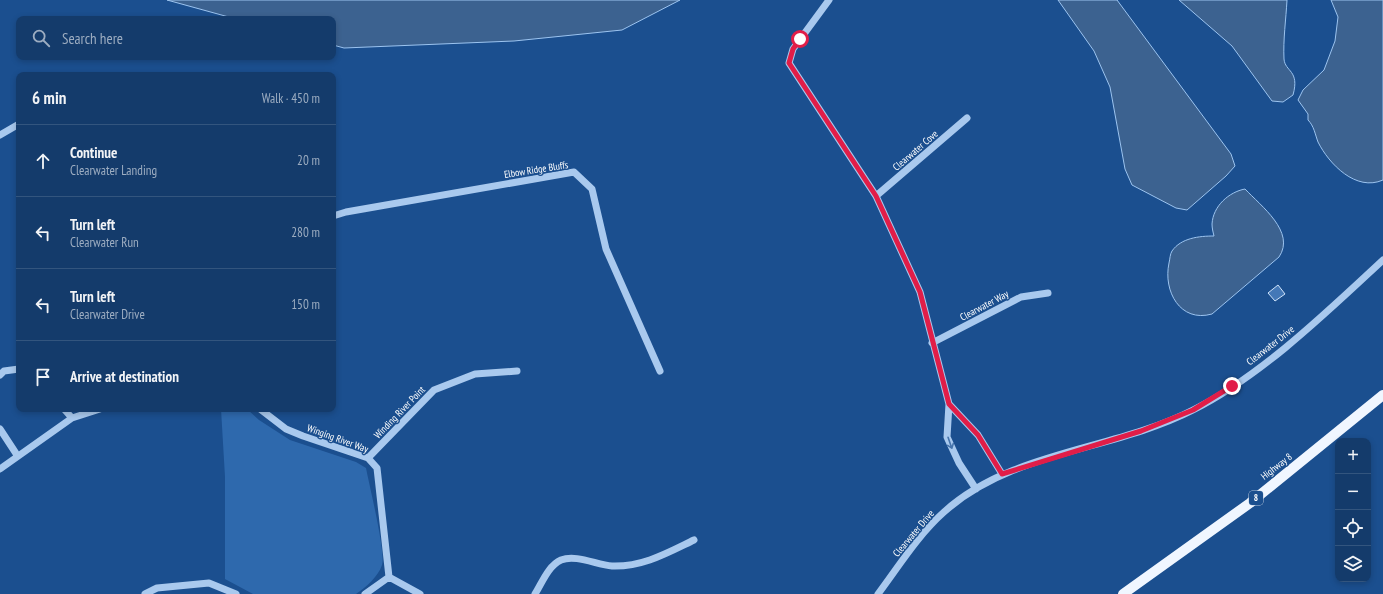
<!DOCTYPE html>
<meta charset="utf-8">
<style>
:root{--surface:#143b6b;--page:#214673;--text:#f1f3f6;--muted:#9dadc1;--line:#33557e}
body{margin:0;font-family:"PT Sans Narrow",sans-serif;background:var(--page);color:var(--text)}
.controls{position:absolute;right:12px;bottom:12px;display:grid;overflow:hidden;border-radius:8px;box-shadow:0 2px 6px #0003}
.controls button{width:36px;height:36px;display:grid;place-items:center;padding:0;border:0;border-bottom:1px solid var(--line);background:var(--surface);color:var(--text);font:20px sans-serif}
.stop{position:absolute;width:12px;height:12px;margin:-9px;border:3px solid #e11d48;border-radius:50%;background:#fff}
.stop.end{background:#e11d48;border-color:#fff;box-shadow:0 1px 4px #0008}
.list{margin:0;padding:0;list-style:none}
h2{display:flex;justify-content:space-between;align-items:center;height:52px;margin:0;padding:0 16px;font-size:17px}
h2 small{font-size:13px;font-weight:400;color:var(--muted)}
.list li{display:grid;grid-template-columns:26px 1fr auto;gap:12px;align-items:center;box-sizing:border-box;height:72px;padding:0 16px;border-top:1px solid var(--line)}
.list b{display:block;font-size:15px;white-space:nowrap}
.list p{margin:0;font-size:13px;white-space:nowrap;color:var(--muted)}
.list em{font-size:13px;font-style:normal;color:var(--muted)}
.icon{flex:none;width:22px;height:22px;fill:none;stroke:currentColor;stroke-width:2;stroke-linecap:round;stroke-linejoin:round}
.map{position:relative;flex:none;width:1383px;height:594px;overflow:hidden}
.search{position:absolute;background:var(--surface);box-shadow:0 2px 6px #0003;left:16px;top:16px;width:320px;height:44px;display:flex;align-items:center;gap:10px;box-sizing:border-box;padding:0 14px;border-radius:8px;color:var(--muted);font-size:15px}
.panel{position:absolute;background:var(--surface);box-shadow:0 2px 6px #0003;left:16px;top:72px;width:320px;height:340px;border-radius:8px}
.map>svg:first-child{display:block}
.green{fill:#2e69ad}
.water{fill:#3c6290;stroke:#9cc4f0}
.building{fill:#4478b7;stroke:#cfe3fa}
.lines{fill:none;stroke-linecap:round;stroke-linejoin:round}
.minor{stroke:#a9c9ee;stroke-width:7}
.major{stroke:#f0f6ff;stroke-width:10}
.oneway{stroke:#4674ac}
.route{stroke:#e11d48;stroke-width:5}
.labels{text-anchor:middle;stroke-width:3;stroke-linejoin:round;paint-order:stroke}
.shield{fill:#1b4f8f;stroke:#bbcadd;stroke-width:1}
.shield-label{font-size:9px;font-weight:bold;fill:#fff}
.street-label{font-size:10px;fill:#fff;stroke:#1b4f8f}
</style>
<div class="map">
<svg width="1383" height="594" viewBox="0 0 1383 594">
<rect width="100%" height="100%" fill="#1b4f8f"/>
<!-- green -->
<path class="green" d="M221 409H247L259 420 290 440 356 462 366 468C369 484 386 553 382 565 378 577 366 587 356 594H253L225 579V477Z"/>
<!-- water -->
<path class="water" d="M167 0H680L622 30 514 41 344 48 333 45V19H236Z
M1058 0H1117L1231 154 1235 166 1226 176 1187 210 1176 208 1132 185 1125 169 1110 87 1094 51Z
M1179 0H1287C1286 19 1283 40 1284 59 1285 72 1300 70 1293 95L1283 102 1272 101 1232 46Z
M1331 0H1383V180C1356 192 1329 164 1318 142 1315 134 1314 126 1308 120V114L1298 100 1303 90 1324 70 1335 41 1338 17Z
M1245 189C1261 206 1296 232 1279 257L1212 314C1180 323 1163 291 1169 263 1170 259 1170 254 1172 251 1181 238 1199 236 1214 236 1213 232 1212 228 1212 224 1213 206 1229 192 1245 189Z"/>
<!-- building -->
<path class="building" d="M1278 285 1285 294 1275 301 1268 293Z"/>
<g class="lines">
<!-- minor -->
<path class="minor" d="M829 0 793 49 789 63 876 196 920 292 949 404 947 437 959 463 976 489
M0 135 19 124
M876 196 967 118
M333 216 346 212 574 172 592 189 606 249 660 371
M932 343 1021 297 1048 293
M0 375 4 371 19 369
M949 404 978 435 1002 474
M64 409 72 418
M260 409 286 429 303 436 368 458 377 468 389 577
M0 429 17 455
M368 458 434 390 475 374 517 371
M0 469 72 418 100 409
M389 577 420 594
M145 594 157 588 209 583 236 594
M365 594 389 577
M535 594C542 583 548 566 561 560 576 554 597 565 612 566 643 567 667 553 694 540
M878 594C899 566 918 535 944 512 1013 450 1113 451 1193 410 1261 376 1327 312 1383 260"/>
<!-- major -->
<path class="major" d="M1123 594 1250 503 1383 395"/>
</g>
<!-- one-way arrows -->
<defs><path id="oneway-shaft" d="M-6 0H5M1.5-3L5.5 0L1.5 3" fill="none" stroke-width="1.6" stroke-linecap="round" stroke-linejoin="round"/></defs>
<use class="oneway" href="#oneway-shaft" transform="translate(950 443) rotate(71)"/>
<g class="lines">
<!-- route -->
<path class="route" d="M800 39 793 49 789 63 876 196 920 292 949 404 978 435 1002 474 1141 431 1193 410 1232 386"/>
</g>
<g class="labels">
<!-- shield labels -->
<rect class="shield" x="1249" y="491" width="14" height="14" rx="3"/>
<g class="shield-label">
<text x="1256" y="501">8</text>
</g>
<!-- street labels -->
<g class="street-label">
<text transform="translate(915 150) rotate(-41)" y="4">Clearwater Cove</text>
<text transform="translate(536 169) rotate(-9)" y="4">Elbow Ridge Bluffs</text>
<text transform="translate(984 305) rotate(-28)" y="4">Clearwater Way</text>
<text transform="translate(1270 345) rotate(-38)" y="4">Clearwater Drive</text>
<text transform="translate(399 412) rotate(-46)" y="4">Winding River Point</text>
<text transform="translate(338 438) rotate(20)" y="4">Winging River Way</text>
<text transform="translate(1276 466) rotate(-38)" y="4">Highway 8</text>
<text transform="translate(913 533) rotate(-50)" y="4">Clearwater Drive</text>
</g>
</g>
</svg>
<div class="controls">
<button>+</button>
<button>−</button>
<button><svg class="icon" aria-label="locate" viewBox="0 0 24 24"><circle cx="12" cy="12" r="6"/><path d="M12 2v4M12 18v4M2 12h4M18 12h4"/></svg></button>
<button><svg class="icon" aria-label="layers" viewBox="0 0 24 24"><path d="M12 4l9 5-9 5-9-5zM3 14l9 5 9-5"/></svg></button>
</div>
<div class="stop" style="left:800px;top:39px"></div>
<div class="stop end" style="left:1232px;top:386px"></div>
<div class="search"><svg class="icon" aria-label="search" viewBox="0 0 24 24"><circle cx="10" cy="10" r="6"/><path d="M15 15l6 6"/></svg>Search here</div>
<section class="panel">
<h2>6 min<small>Walk · 450 m</small></h2>
<ul class="list">
<li><svg class="icon" aria-label="ahead" viewBox="0 0 24 24"><path d="M12 20V5M6 11l6-6 6 6"/></svg><div><b>Continue</b><p>Clearwater Landing</p></div><em>20 m</em></li>
<li><svg class="icon" aria-label="left" viewBox="0 0 24 24"><path d="M17 20v-9H6M10 6l-5 5 5 5"/></svg><div><b>Turn left</b><p>Clearwater Run</p></div><em>280 m</em></li>
<li><svg class="icon" aria-label="left" viewBox="0 0 24 24"><path d="M17 20v-9H6M10 6l-5 5 5 5"/></svg><div><b>Turn left</b><p>Clearwater Drive</p></div><em>150 m</em></li>
<li><svg class="icon" aria-label="arrive" viewBox="0 0 24 24"><path d="M6 21V4h12l-3 4 3 4H6"/></svg><div><b>Arrive at destination</b></div></li>
</ul>
</section>
</div>
